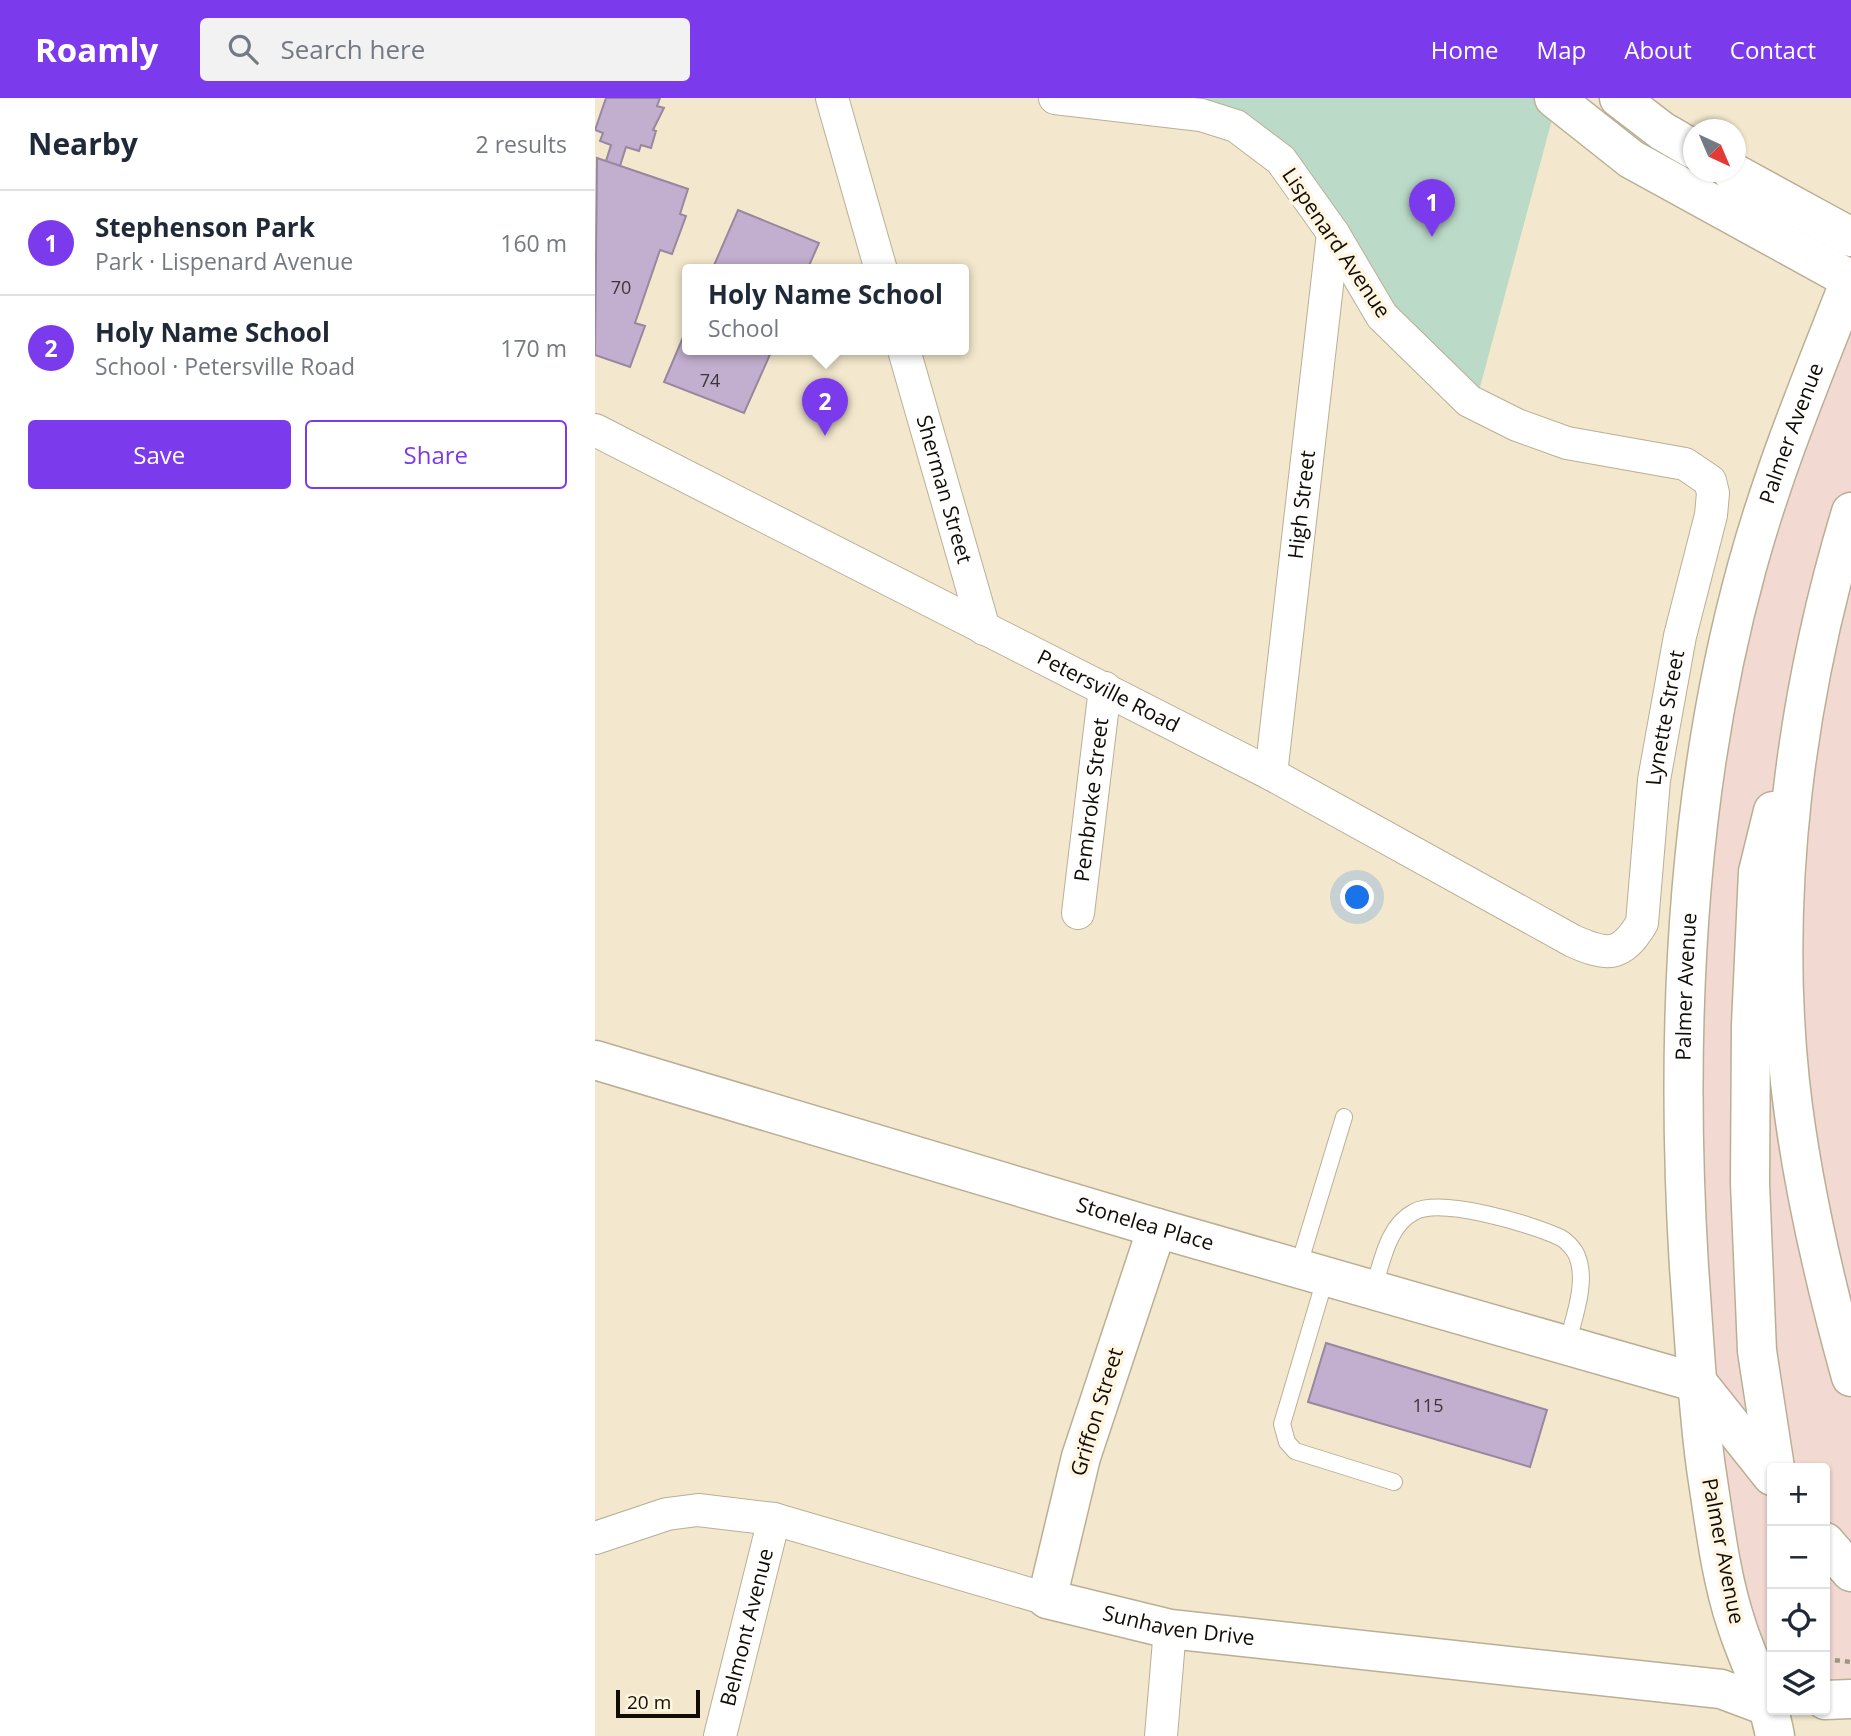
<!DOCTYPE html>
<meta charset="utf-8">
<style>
:root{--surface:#fff;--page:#f2f2f3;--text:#1f2937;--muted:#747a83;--line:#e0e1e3;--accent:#7c3aed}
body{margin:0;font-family:"Open Sans",sans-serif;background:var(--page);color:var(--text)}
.controls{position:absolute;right:21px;bottom:21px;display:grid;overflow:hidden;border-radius:7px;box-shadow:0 2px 5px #0004}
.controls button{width:63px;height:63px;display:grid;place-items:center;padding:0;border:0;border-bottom:2px solid var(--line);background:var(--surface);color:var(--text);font:35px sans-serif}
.compass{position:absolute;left:1088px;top:21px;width:63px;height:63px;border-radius:50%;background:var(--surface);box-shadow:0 2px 5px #0004;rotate:136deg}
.scale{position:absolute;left:21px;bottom:18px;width:84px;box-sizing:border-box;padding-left:7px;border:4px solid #110d05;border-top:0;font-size:19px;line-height:24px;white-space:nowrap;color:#110d05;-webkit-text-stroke:5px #fff5e0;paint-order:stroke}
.you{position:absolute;left:763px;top:800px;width:24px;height:24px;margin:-18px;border:5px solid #fff;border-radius:50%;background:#1a73e8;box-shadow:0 0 0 10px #1a73e833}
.badge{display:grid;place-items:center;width:46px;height:46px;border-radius:50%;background:var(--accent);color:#fff;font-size:23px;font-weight:700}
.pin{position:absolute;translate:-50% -58px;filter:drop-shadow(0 2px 4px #0008)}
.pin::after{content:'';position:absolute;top:37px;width:24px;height:21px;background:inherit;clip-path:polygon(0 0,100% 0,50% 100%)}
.popup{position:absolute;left:87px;top:166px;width:287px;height:91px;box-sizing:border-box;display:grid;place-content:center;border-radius:7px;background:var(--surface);filter:drop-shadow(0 2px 5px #0005);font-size:23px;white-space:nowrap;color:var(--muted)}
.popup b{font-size:26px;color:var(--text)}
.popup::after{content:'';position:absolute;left:50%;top:100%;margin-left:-14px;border:14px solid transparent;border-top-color:var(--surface)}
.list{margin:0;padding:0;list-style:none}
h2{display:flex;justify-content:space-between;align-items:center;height:91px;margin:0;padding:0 28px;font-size:30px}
h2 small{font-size:23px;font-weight:400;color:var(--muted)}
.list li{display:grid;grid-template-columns:46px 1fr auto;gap:21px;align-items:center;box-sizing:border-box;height:105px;padding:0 28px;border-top:2px solid var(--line)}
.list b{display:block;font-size:26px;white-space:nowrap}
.list p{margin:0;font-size:23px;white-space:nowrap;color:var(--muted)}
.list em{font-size:23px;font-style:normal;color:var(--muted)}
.actions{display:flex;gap:14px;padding:21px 28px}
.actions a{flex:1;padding:16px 0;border:2px solid var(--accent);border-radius:7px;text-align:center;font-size:24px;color:var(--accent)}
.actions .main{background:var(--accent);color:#fff}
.icon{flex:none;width:38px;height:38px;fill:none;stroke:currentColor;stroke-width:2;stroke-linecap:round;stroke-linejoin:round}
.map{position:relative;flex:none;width:1256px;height:1638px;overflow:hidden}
header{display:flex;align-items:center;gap:42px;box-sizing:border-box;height:98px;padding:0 35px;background:var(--accent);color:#fff}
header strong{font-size:33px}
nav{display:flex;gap:38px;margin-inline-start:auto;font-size:24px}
.search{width:490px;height:63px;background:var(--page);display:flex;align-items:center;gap:18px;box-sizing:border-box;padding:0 24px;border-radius:7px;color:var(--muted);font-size:26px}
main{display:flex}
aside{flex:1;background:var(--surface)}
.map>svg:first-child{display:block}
.commercial{fill:#f2d9d1}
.green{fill:#bcdac8}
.building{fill:#c2aece;stroke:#96889f;stroke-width:2}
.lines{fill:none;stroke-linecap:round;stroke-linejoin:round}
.service-casing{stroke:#baaf95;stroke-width:18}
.minor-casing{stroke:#baaf95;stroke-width:34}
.tertiary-casing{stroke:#baaf95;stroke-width:41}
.path{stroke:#9e9682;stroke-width:4.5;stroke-dasharray:5 5;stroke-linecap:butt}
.service{stroke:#fff;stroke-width:16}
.minor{stroke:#fff;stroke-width:32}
.tertiary{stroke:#fff;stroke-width:38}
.labels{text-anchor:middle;stroke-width:7;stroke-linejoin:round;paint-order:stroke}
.number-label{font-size:18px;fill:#3d3537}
.street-label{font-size:21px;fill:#110d05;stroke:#fff5e0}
</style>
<header>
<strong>Roamly</strong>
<div class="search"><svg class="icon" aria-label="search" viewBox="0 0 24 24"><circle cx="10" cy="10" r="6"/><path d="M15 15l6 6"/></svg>Search here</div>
<nav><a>Home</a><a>Map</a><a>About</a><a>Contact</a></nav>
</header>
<main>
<aside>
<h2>Nearby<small>2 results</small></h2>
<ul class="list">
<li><span class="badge">1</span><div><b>Stephenson Park</b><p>Park · Lispenard Avenue</p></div><em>160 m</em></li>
<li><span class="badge">2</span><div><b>Holy Name School</b><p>School · Petersville Road</p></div><em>170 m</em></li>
</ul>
<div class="actions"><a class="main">Save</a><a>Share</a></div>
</aside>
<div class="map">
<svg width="1256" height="1638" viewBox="0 0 1256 1638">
<rect width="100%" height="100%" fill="#f3e8cd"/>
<!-- commercial -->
<path class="commercial" d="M1256 170V1595L1230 1593V1370H1177V1600L1133 1521 1081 996 1119 573Z"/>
<!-- green -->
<path class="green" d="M563 0H944L958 18 884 293 791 207 705 70Z"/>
<!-- building -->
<path class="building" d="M11 0H65L62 8 69 10 58 32 61 33 56 50 46 47 44 53 31 49 25 68 11 63 16 47 5 43 8 35 0 32Z
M2 60 93 91 85 116 91 118 77 156 65 152 40 225 50 228 35 269 0 257Z
M143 112 224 145 212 172H117Z
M92 230V252H177L149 315 69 284Z
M731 1245 952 1312 935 1369 713 1304Z"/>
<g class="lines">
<defs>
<path id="service" d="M703 1170 749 1019
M731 1178 687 1326 692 1344 700 1353 799 1384
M778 1192C787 1165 792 1128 819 1114 846 1099 936 1126 964 1139 970 1141 980 1152 982 1158 993 1184 978 1222 972 1247"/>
<g id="minor">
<path d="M237 0 286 172"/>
<path id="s1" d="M309 252 389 531"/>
<path id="s2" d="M0 332 676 676 978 843C1012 858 1026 860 1047 825L1059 682 1085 538 1116 417 1118 395 1115 383 1090 366 972 345 922 327 874 303 787 218 738 135 686 62 641 28 606 17 460 0"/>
<path id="s3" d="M676 676 738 135"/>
<path id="s4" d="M483 815 510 590"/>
<path d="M0 1440 72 1416 103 1412 179 1421 452 1501"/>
<path id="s5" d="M125 1638 179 1421"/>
<path d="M566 1638 575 1531"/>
</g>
<g id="tertiary">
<path d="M959 0 1036 61 1256 182"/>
<path d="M1024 0 1067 33 1098 51"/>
<path d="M1137 74 1256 139"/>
<path d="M1256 414C1201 596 1175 794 1195 984 1206 1084 1229 1182 1256 1279"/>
<path d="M1178 713 1163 774 1156 927 1155 1085 1162 1253 1180 1370"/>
<path id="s6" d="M0 962 562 1130 1103 1285"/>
<path id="s7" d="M562 1130 486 1359 452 1501 575 1531 1126 1591 1177 1610"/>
<path d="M1103 1285 1177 1378"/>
<path d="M1230 1444 1256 1474"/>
<path d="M1230 1602 1256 1601"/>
<path id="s8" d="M1180 1638C1173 1598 1153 1564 1141 1525 1125 1477 1119 1421 1111 1370 1102 1304 1099 1236 1094 1169 1080 937 1090 694 1152 469 1179 370 1219 275 1256 180"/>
</g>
</defs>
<!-- service casing -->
<use href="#service" class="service-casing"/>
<!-- minor casing -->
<use href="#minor" class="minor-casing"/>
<!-- tertiary casing -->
<use href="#tertiary" class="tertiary-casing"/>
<!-- path -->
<path class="path" d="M1230 1561 1256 1564"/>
<!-- service -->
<use href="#service" class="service"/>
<!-- minor -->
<use href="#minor" class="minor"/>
<!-- tertiary -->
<use href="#tertiary" class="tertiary"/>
</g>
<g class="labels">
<!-- number labels -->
<g class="number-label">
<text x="26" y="196">70</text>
<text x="115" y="289">74</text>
<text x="833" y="1314">115</text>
</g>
<!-- street labels -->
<g class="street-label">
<text transform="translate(741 145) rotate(56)" y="7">Lispenard Avenue</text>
<text dy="7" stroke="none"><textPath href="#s8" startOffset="1326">Palmer Avenue</textPath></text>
<text dy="7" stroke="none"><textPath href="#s1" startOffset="145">Sherman Street</textPath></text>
<text dy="7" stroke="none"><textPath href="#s3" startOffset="271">High Street</textPath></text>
<text dy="7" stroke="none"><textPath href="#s2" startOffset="576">Petersville Road</textPath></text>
<text dy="7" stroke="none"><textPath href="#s2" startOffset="1393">Lynette Street</textPath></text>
<text dy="7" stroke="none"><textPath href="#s4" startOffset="114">Pembroke Street</textPath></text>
<text dy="7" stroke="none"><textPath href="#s8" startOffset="760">Palmer Avenue</textPath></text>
<text dy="7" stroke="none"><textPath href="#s6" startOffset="574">Stonelea Place</textPath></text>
<text transform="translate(502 1314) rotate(-73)" y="7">Griffon Street</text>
<text transform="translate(1128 1453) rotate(79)" y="7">Palmer Avenue</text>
<text dy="7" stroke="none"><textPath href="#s7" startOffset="522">Sunhaven Drive</textPath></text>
<text dy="7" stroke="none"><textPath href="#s5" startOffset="112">Belmont Avenue</textPath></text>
</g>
</g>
</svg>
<div class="controls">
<button>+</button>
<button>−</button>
<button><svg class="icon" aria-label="locate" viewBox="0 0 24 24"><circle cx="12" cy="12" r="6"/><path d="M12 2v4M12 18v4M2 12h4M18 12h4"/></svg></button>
<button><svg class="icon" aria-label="layers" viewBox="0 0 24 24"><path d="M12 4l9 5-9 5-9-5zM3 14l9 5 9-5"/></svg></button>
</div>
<svg class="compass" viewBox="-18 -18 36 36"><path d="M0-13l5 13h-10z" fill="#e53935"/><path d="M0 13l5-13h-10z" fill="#747a83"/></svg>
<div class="scale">20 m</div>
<div class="you"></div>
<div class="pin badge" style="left:837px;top:139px">1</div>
<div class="pin badge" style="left:230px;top:338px">2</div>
<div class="popup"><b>Holy Name School</b>School</div>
</div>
</main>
